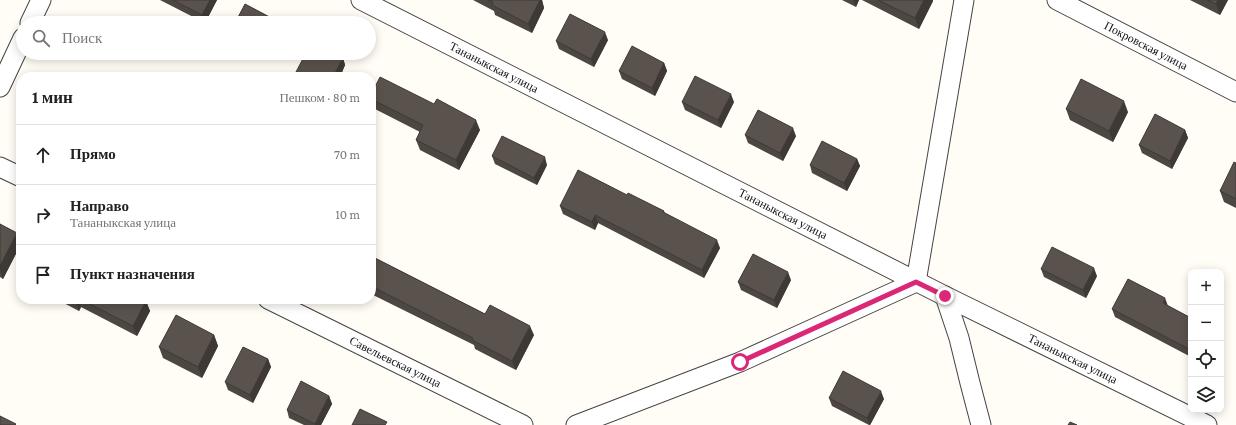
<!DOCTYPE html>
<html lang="ru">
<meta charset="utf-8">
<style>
:root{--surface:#fff;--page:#f6f6f6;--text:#222;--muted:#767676;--line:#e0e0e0}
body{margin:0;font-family:"Crimson Pro",serif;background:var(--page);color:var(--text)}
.controls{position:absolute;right:12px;bottom:12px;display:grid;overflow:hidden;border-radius:8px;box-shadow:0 2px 10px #0003}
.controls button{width:36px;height:36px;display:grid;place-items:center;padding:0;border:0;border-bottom:1px solid var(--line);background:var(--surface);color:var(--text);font:20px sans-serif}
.stop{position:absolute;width:12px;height:12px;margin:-9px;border:3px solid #db2777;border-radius:50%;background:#fff}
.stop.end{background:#db2777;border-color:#fff;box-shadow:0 1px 4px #0008}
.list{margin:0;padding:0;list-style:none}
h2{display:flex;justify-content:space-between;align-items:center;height:52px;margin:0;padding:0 16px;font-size:17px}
h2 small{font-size:13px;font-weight:400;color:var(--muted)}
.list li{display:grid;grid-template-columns:26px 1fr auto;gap:12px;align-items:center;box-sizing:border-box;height:60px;padding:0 16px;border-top:1px solid var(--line)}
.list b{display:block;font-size:15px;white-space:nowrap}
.list p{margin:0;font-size:13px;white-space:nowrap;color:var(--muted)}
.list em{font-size:13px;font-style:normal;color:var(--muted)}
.icon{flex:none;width:22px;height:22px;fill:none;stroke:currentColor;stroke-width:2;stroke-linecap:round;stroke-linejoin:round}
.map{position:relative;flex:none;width:1236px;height:425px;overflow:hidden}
.search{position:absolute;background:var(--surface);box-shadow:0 2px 10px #0003;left:16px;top:16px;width:360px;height:44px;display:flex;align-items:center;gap:10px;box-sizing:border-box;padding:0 14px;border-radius:22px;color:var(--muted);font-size:15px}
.panel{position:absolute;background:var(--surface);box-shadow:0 2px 10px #0003;left:16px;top:72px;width:360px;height:232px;border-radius:16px}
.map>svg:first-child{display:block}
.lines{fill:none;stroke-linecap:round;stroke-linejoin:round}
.minor-casing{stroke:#444;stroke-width:21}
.minor{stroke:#fff;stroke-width:19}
.wall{fill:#4d4742}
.shaded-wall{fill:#3f3936}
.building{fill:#5a524d;stroke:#3f3936}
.route{stroke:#db2777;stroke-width:5}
.labels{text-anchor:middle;stroke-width:4;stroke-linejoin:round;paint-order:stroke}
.street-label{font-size:12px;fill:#111;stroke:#fff}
</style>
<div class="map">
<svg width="1236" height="425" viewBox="0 0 1236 425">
<rect width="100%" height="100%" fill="#fffdf5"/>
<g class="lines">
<defs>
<g id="minor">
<path id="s1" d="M361 0 945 296 1207 425"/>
<path id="s2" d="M1057 0 1236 92"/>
<path d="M30 23 41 0"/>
<path d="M0 87 23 38"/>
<path d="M0 167 21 177"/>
<path d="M945 296 959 338 970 383 981 425"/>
<path id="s3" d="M268 299 523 425"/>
<path d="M576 425 740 362 916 282 964 0"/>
</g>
</defs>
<!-- minor casing -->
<use href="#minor" class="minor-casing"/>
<!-- minor -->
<use href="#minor" class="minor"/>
</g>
<!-- wall -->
<path class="wall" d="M160 0H217L205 23Z
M473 0H542L544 8 532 33 495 15 494 11Z
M842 0H859L856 7Z
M862 0H933V1L919 29Z
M1190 0H1228L1220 15Z
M608 40 594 67 559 49 556 41Z
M343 58 345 65 340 77H298L296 72Z
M664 63 667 71 655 96 622 79 619 71Z
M371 95 480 130 459 170 420 150 416 140 420 132 373 108 371 102Z
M682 102H734L721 128 685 110Z
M1066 109 1128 112 1113 142 1070 120Z
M1185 130 1188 138 1172 169 1142 153 1139 145Z
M745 135 796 136 783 161 748 143Z
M492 156 547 165 537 185 495 164Z
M857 159 860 166 847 191 812 173 810 165Z
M1236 163V208L1224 202 1220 191Z
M627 195 664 211 665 213 720 248 704 278 598 223 595 230 563 214 560 206Z
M0 224 21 244 3 279 0 277Z
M371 256 485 314 534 335 516 370 475 349 474 345 371 294Z
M1041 269 1097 276 1086 298 1044 277Z
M791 280 777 308 741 290 738 282Z
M56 299H142L146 301 150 311 137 336 81 307 79 311Z
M1168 306 1191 318V357L1115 317 1112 309Z
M214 335 218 346 202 378 163 358 159 347Z
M268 359 271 367 253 403 228 390 225 382Z
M329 396 332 404 321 425H304L289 418 287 410Z
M829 398 884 399 870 425H869L832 406Z"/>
<!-- shaded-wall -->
<path class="shaded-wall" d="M210 0H217L205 23 202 15Z
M540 0H542L544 8 532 33 528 24Z
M853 0H859L856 7Z
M924 0H933V1L919 29 915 18Z
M1218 0H1228L1220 15 1216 4Z
M605 32 608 40 594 67 591 59Z
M343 58 345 65 340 77H333Z
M664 63 667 71 655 96 652 88Z
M731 94 734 102 721 128 718 120Z
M1124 101 1128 112 1113 142 1109 131Z
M476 120 480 130 459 170 456 160Z
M793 128 796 136 783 161 780 153Z
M1185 130 1188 138 1172 169 1170 161Z
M545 157 547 165 537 185 534 178Z
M857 159 860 166 847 191 844 183Z
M595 215 598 223 595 230 592 222Z
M17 233 21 244 3 279 0 270V266Z
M717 240 720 248 704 278 702 270Z
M1094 268 1097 276 1086 298 1083 290Z
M788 272 791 280 777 308 774 300Z
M1165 298 1168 306 1163 303Z
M77 299H78L81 307 79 311 76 301Z
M146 301 150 311 137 336 133 326Z
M530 326 534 335 516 370 512 361Z
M214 335 218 346 202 378 198 367Z
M268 359 271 367 253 403 250 395Z
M881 391 884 399 870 425 867 418Z
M329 396 332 404 321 425H315V424Z"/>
<!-- building -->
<path class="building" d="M173 0H210L202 15Z
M488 0H540L528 24 492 5 493 2Z
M878 0H924L915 18Z
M1207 0H1218L1216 4Z
M245 4 279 22 278 23H235Z
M570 14 605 32 591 59 556 41Z
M632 46 664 63 652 88 619 71Z
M306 53H334L343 58 333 77H307L296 72Z
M695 76 731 94 718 120 682 102Z
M380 77 434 104 437 99 476 120 456 160 416 140 423 125 371 99V95Z
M1081 79 1124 101 1109 131 1066 109Z
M758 110 793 128 780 153 745 135Z
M1155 114 1185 130 1170 161 1139 145Z
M502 136 545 157 534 178 492 156Z
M822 141 857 159 844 183 810 165Z
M1234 162 1236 163V199L1220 191Z
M578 170 627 195 628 193 664 211 663 212 717 240 702 270 595 215 592 222 560 206Z
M0 224 17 233 0 266Z
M1052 247 1094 268 1083 290 1041 269Z
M753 254 788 272 774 300 738 282Z
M371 256 485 314 490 305 530 326 512 361 472 340 473 338 371 286Z
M1128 279 1165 298 1163 303 1191 318V350L1112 309Z
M71 299H77L76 301Z
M80 299H142L146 301 133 326Z
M176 315 214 335 198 367 159 347Z
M243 347 268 359 250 395 225 382Z
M843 371 881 391 867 418 829 398Z
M301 381 329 396 315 424 287 410Z
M360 409 387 422 385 425H352Z
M0 416 16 424 15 425H0Z
M1070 422 1077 425H1068Z"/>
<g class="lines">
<!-- route -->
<path class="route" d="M740 362 916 282 945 296"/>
</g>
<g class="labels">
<!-- street labels -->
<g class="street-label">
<text dy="4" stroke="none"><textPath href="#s2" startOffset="100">Покровская улица</textPath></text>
<text dy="4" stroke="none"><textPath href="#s1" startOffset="149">Тананыкская улица</textPath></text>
<text dy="4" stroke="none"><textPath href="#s1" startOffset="473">Тананыкская улица</textPath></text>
<text dy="4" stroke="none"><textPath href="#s1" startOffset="797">Тананыкская улица</textPath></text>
<text dy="4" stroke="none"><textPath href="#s3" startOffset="142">Савельевская улица</textPath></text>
</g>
</g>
</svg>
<div class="controls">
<button>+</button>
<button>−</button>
<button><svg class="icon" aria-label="locate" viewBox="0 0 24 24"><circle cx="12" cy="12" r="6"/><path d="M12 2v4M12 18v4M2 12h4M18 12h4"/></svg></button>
<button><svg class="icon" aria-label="layers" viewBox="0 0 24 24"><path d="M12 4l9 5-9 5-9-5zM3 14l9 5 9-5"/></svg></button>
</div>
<div class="stop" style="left:740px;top:362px"></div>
<div class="stop end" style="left:945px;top:296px"></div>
<div class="search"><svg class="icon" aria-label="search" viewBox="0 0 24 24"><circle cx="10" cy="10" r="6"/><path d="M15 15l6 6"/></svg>Поиск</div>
<section class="panel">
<h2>1 мин<small>Пешком · 80 m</small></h2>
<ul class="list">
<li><svg class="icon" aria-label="ahead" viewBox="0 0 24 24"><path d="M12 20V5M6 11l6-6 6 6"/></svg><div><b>Прямо</b></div><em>70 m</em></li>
<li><svg class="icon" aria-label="right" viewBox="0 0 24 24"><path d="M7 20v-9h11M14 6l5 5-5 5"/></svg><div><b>Направо</b><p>Тананыкская улица</p></div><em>10 m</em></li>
<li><svg class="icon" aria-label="arrive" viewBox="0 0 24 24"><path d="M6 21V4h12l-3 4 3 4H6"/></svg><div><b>Пункт назначения</b></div></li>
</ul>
</section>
</div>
